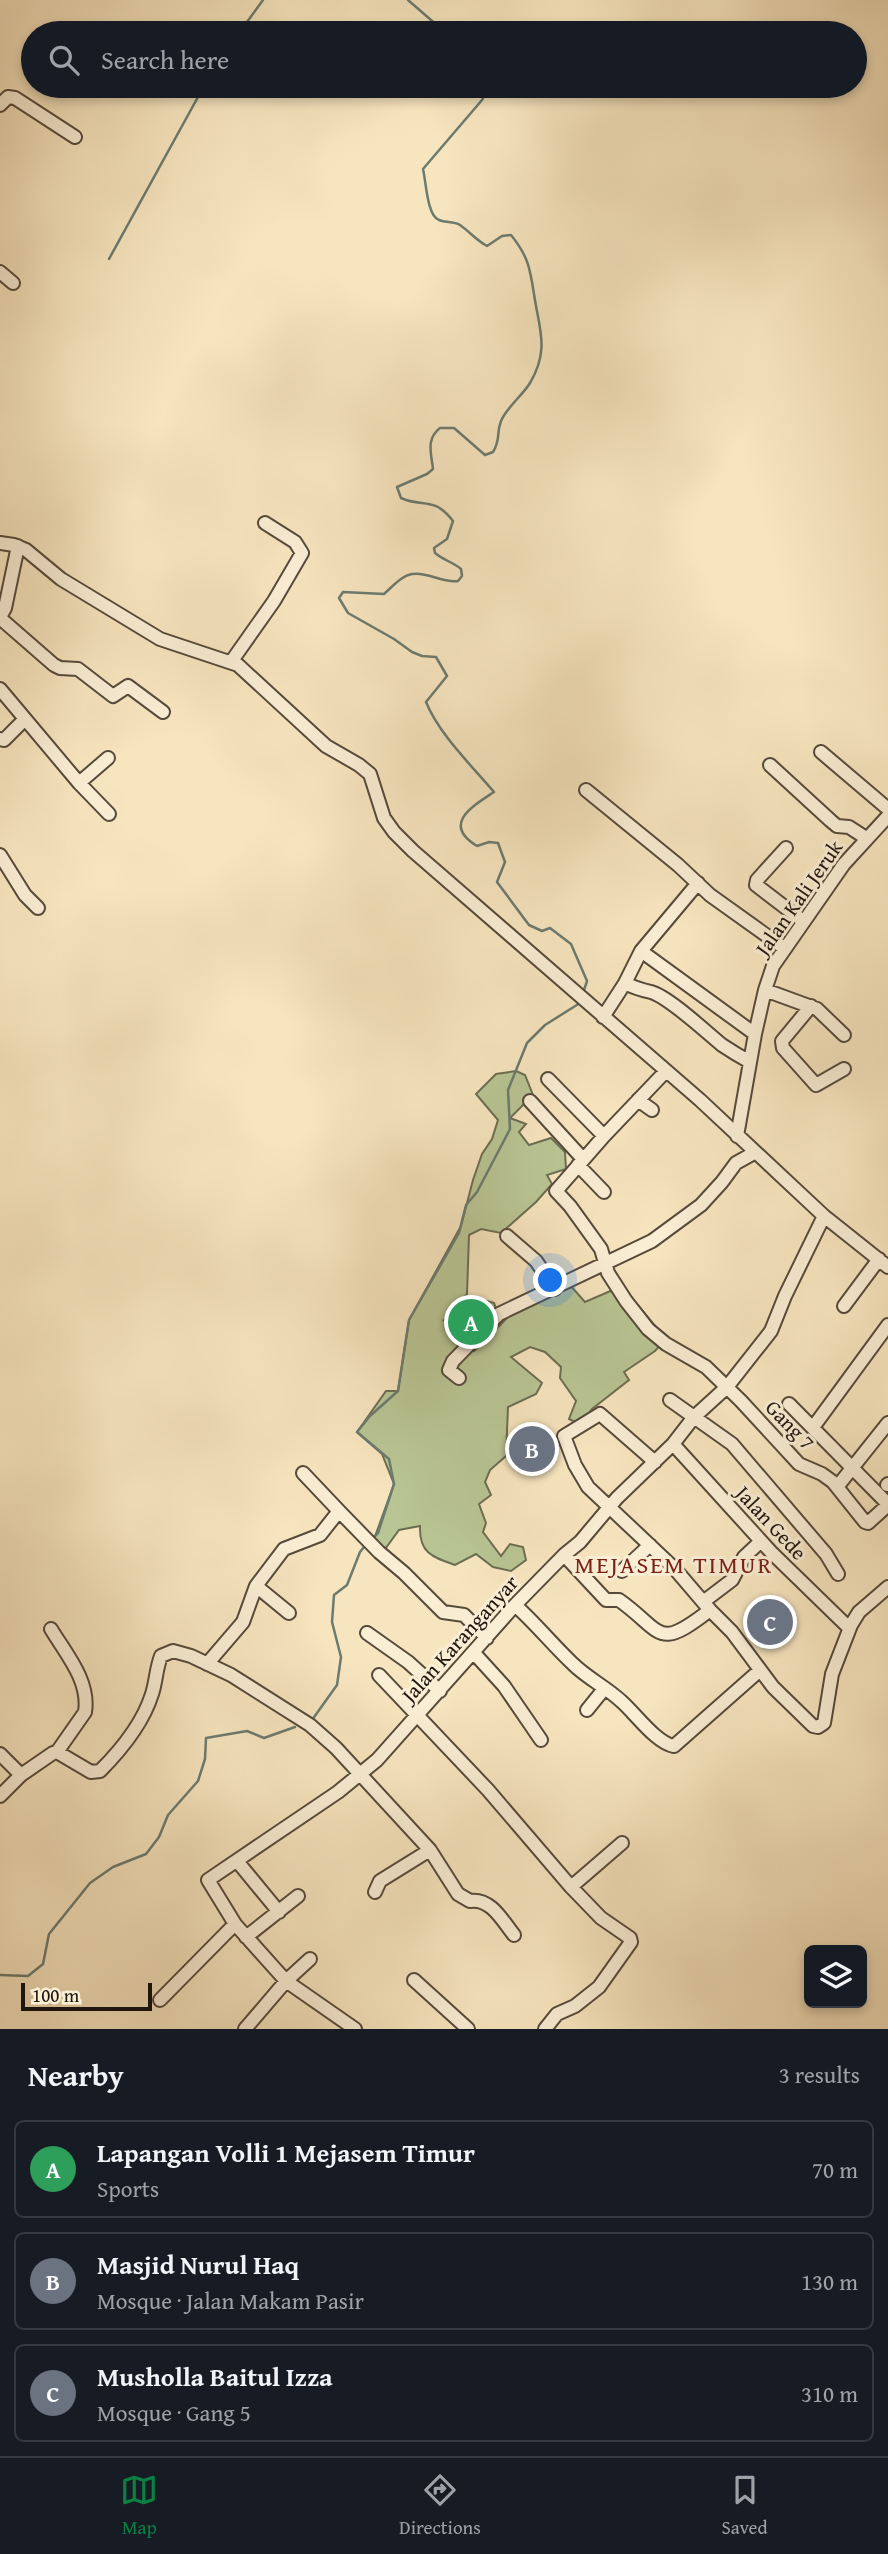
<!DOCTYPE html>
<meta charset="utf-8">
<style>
:root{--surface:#171b24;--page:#242831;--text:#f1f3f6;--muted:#9ea1a6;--line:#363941;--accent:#0b8043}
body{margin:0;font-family:"Gentium Book Plus",serif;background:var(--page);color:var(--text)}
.controls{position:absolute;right:21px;bottom:21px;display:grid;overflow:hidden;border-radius:10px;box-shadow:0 4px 10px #0003}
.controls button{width:63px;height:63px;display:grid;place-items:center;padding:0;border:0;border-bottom:2px solid var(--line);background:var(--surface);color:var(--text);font:35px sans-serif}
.scale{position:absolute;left:21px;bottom:18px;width:131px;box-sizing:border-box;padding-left:7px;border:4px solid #20160f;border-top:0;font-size:19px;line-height:24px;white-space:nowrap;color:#20160f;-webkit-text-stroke:5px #faeed5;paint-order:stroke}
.you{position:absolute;left:551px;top:1281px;width:24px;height:24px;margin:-18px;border:5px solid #fff;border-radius:50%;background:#1a73e8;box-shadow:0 0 0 10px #1a73e833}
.badge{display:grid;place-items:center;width:46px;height:46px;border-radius:50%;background:var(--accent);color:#fff;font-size:23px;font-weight:700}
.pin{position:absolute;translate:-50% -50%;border:4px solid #fff;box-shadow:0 2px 7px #0006}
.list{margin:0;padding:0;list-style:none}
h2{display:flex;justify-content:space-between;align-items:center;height:91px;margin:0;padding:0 28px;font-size:30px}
h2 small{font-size:23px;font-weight:400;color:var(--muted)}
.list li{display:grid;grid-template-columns:46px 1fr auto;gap:21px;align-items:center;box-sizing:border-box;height:98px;margin:0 14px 14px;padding:0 14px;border:2px solid var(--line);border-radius:10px}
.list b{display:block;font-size:26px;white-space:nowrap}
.list p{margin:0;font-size:23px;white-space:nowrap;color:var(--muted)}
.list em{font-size:23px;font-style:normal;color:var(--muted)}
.icon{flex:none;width:38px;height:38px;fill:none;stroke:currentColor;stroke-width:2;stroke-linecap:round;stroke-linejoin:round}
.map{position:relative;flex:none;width:888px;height:2029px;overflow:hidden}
.search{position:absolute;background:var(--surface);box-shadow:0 4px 10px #0003;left:21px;right:21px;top:21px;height:77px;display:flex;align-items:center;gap:18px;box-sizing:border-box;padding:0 24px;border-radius:38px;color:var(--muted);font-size:26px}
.sheet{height:427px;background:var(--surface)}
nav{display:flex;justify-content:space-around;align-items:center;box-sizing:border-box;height:98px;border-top:2px solid var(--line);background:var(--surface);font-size:19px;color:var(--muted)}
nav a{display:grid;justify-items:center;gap:4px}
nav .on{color:var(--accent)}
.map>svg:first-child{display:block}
.green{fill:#b9c594;stroke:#6c6e52;stroke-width:2}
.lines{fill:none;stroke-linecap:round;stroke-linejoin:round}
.stream{stroke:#6b7b70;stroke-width:2.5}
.minor-casing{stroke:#564a3b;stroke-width:16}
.minor{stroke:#faeed5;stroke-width:12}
.labels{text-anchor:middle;stroke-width:6;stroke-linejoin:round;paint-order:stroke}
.street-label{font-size:21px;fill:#20160f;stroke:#faeed5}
.quarter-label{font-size:24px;letter-spacing:2px;fill:#7a1f14;stroke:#faeed5}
</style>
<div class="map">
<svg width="888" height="2029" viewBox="0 0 888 2029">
<rect width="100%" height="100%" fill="#f7e5bf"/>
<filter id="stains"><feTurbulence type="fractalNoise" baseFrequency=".00286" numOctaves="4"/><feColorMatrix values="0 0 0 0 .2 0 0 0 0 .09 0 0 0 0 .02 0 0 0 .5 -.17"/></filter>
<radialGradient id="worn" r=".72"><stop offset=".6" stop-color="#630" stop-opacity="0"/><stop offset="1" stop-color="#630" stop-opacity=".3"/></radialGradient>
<!-- green -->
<path class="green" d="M516 1071 525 1075 533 1095 510 1118 526 1124 519 1132 529 1145 551 1138 565 1152 566 1169 547 1175 552 1184 536 1202 501 1233 481 1229 469 1235 467 1294 443 1321C462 1311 471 1294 494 1303L500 1319 462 1347 474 1351 513 1312 570 1285 585 1302 622 1286 666 1339 655 1351 624 1372 629 1380 592 1409 581 1425 569 1419 576 1401 560 1378 561 1367 545 1352 530 1347 511 1357 542 1383 536 1394 508 1407 506 1456 490 1470 485 1482 491 1495 479 1504 486 1523 483 1532 501 1556 510 1544 523 1547 526 1560 511 1571 493 1567 476 1554 455 1565C432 1557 419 1553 420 1526L399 1530 383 1552 373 1542 394 1484 382 1454 357 1432 386 1391H398L409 1320 461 1226 473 1180 482 1154 492 1139 498 1120 476 1094 496 1074Z"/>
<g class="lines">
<!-- stream -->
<path class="stream" d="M408 0 446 33
M239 33 263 0
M489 86 482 100 423 169C426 181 427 216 439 220 446 223 453 221 460 225 470 232 476 240 487 246L502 236 511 235C528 256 530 268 534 294 539 329 550 349 530 383 522 396 507 407 501 421 496 434 501 439 493 452L485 455 454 428H440C426 439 431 452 433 469L427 474 397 487 401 498C423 508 434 496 453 521L447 539 434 548 435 553C443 560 453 562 461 569L462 576 458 581C441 583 427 571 412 574 401 576 392 587 384 594L343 592 339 598 348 613 394 639 412 652 422 656 436 657 447 676 426 702C439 734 471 765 494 792 473 806 441 824 477 846L489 842 498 843 505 862 497 882 529 925 542 931 550 928 571 944 587 981 583 993
M109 259 204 86
M374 1537 378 1533 394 1484 389 1459 357 1432 370 1416 398 1391 409 1320 459 1233 466 1205 477 1192 510 1129 508 1090 527 1043 545 1025 580 1003
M312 1720 337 1685 341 1657 332 1622 334 1595 347 1585 360 1552 364 1547
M0 1975 28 1976 43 1964 49 1934 90 1883 113 1867 146 1854 159 1837 168 1815 198 1781 205 1759 206 1738 247 1731 264 1738 295 1727"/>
<defs>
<path id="minor" d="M0 105 8 97 15 98 75 137
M0 272 13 283
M0 543 14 545 26 550 61 579 160 639 238 665 326 746 359 765 370 774 384 818 394 832 413 851 700 1100 824 1216 888 1267
M0 617 5 608 18 546
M0 618 54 665 60 668 78 669 113 696 128 686 163 712
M231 662 274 601 302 553 295 542 265 523
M0 689 79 783 109 814
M0 739 4 740 24 720
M821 752 888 809
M770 765 831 821 837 826 849 827 866 838
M79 783 108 758
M586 790 678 865 710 895 784 948
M786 848 757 880 756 885 803 921
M0 855 25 895 38 908
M641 951 755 1034
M625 983C634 988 642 990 651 992 669 997 706 1032 722 1045 731 1051 741 1057 750 1062
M765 990 817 1009 844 1035
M811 1006 782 1041 783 1048 816 1085 844 1069
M603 1017 625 983 641 951 698 883
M666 1071 604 1136 556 1191 570 1206 601 1249 608 1273 626 1301 648 1329 666 1344 706 1367 741 1401 799 1464 822 1474 833 1482 865 1522 868 1523 888 1505
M548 1079 604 1136
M638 1100 652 1110
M530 1101 583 1159
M737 1136 755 1034 765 990 773 966 844 864 888 816
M578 1165 604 1192
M507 1236 536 1261 555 1289
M844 1306 879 1259
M459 1378 449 1370 453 1361 499 1314 652 1241 701 1205 722 1182 736 1163 754 1153
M670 1400 732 1444 826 1554 838 1574
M789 1404 888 1504
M814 1426 888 1325
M673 1444 771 1552 846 1625H851L859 1612 888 1587
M655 1462 600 1414 564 1436 575 1465 588 1487 675 1569 710 1610 732 1632 773 1687 813 1726 818 1727 824 1723 832 1674 851 1625
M303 1473 339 1511
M887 1485 888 1484
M837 1487 888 1423
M564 1555 606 1600H619C664 1632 656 1652 710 1610
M622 1571 650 1545
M256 1586 289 1613
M703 1602 732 1580 744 1557 761 1541
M515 1605C536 1624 553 1645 573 1664 587 1678 606 1687 621 1701 635 1713 656 1743 674 1746L759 1671
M51 1629C66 1654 90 1681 85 1712L57 1752
M367 1633 408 1662 440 1691
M474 1653 504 1686 541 1740
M207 1664 243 1622 256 1586 284 1549 320 1535 339 1511 379 1552 404 1573 443 1612 464 1615 487 1638
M379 1675 488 1790 571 1887 601 1918 630 1938 631 1942 599 1987 575 2006 557 2014 545 2029
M587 1710 604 1689
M0 1754 21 1775
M0 1796 21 1775 53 1753 57 1752 91 1772 100 1771C121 1750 143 1723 152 1694 156 1682 156 1669 161 1656L173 1651 191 1656 231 1675 310 1725 336 1748 430 1850 458 1894 470 1901C491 1898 502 1920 514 1935
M237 1861 279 1912
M571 1887 622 1843
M375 1892 380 1881 430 1850
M246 1937 298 1896
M414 1980 468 2029
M160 2000 235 1924
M245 2029 286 1981 310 1959
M355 2029 286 1981 235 1924 208 1880 338 1792 377 1760 515 1605 564 1555 580 1542 617 1498 673 1444 694 1417 727 1387 771 1331 785 1296 824 1216"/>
</defs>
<!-- minor casing -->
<use href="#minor" class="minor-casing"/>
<!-- minor -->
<use href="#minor" class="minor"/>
</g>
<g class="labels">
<!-- street labels -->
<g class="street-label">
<text transform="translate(799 898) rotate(-55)" y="7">Jalan Kali Jeruk</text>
<text transform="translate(790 1425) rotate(46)" y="7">Gang 7</text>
<text transform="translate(771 1523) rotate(47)" y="7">Jalan Gede</text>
<text transform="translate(460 1639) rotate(-48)" y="7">Jalan Karanganyar</text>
</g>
<!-- quarter labels -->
<g class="quarter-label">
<text x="674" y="1573">MEJASEM TIMUR</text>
</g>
</g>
<rect width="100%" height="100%" filter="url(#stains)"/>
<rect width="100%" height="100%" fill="url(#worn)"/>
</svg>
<div class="controls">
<button><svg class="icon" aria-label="layers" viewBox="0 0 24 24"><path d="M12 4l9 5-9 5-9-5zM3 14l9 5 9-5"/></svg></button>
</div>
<div class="scale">100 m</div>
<div class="you"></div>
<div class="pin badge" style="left:471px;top:1322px;background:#2e9e5b">A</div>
<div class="pin badge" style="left:532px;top:1449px;background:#6b7280">B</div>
<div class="pin badge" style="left:770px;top:1622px;background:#6b7280">C</div>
<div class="search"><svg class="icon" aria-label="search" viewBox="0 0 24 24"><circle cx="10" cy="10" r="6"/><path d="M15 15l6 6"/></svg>Search here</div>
</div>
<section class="sheet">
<h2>Nearby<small>3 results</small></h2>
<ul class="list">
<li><span class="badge" style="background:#2e9e5b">A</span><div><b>Lapangan Volli 1 Mejasem Timur</b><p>Sports</p></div><em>70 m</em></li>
<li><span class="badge" style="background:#6b7280">B</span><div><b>Masjid Nurul Haq</b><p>Mosque · Jalan Makam Pasir</p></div><em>130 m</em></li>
<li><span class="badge" style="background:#6b7280">C</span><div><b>Musholla Baitul Izza</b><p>Mosque · Gang 5</p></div><em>310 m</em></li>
</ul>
</section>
<nav>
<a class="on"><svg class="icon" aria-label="map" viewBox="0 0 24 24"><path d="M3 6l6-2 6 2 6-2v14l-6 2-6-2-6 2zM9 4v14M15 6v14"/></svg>Map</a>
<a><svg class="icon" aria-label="directions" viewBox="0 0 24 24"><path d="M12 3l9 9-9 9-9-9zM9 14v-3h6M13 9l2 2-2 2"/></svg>Directions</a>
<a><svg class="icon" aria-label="saved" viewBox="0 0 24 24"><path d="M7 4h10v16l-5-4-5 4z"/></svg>Saved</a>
</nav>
